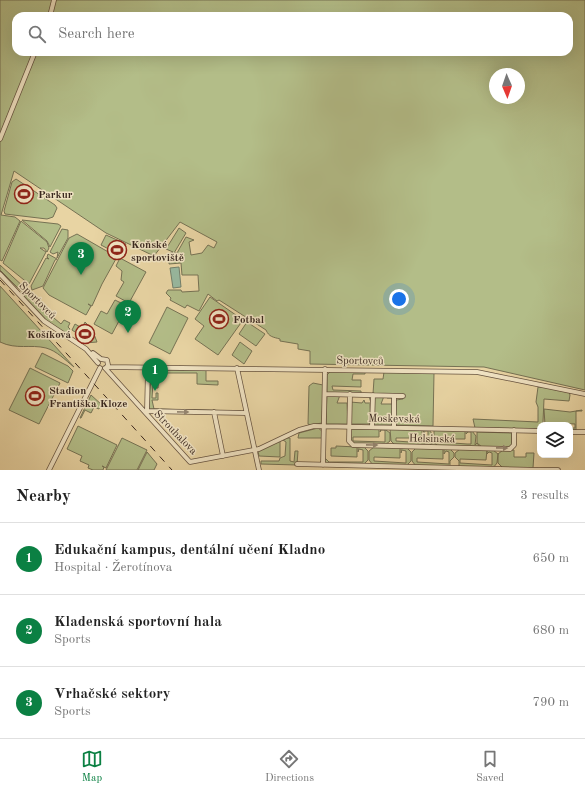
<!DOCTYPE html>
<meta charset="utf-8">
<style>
:root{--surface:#fff;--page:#f2f2f2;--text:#222;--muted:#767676;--line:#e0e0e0;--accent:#0b8043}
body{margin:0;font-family:"Old Standard TT",serif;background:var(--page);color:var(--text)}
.controls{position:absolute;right:12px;bottom:12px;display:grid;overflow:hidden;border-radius:8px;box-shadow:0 4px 16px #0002}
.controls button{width:36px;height:36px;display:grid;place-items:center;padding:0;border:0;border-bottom:1px solid var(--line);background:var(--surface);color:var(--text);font:20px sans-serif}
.compass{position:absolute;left:489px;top:68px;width:36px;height:36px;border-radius:50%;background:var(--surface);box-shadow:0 4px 16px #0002;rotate:178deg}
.you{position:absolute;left:399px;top:299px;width:14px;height:14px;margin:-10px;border:3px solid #fff;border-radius:50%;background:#1a73e8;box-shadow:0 0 0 6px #1a73e833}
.badge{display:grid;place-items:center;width:26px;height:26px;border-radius:50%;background:var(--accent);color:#fff;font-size:13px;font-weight:700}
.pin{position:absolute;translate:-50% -33px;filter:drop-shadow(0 1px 2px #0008)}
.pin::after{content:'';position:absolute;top:21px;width:14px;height:12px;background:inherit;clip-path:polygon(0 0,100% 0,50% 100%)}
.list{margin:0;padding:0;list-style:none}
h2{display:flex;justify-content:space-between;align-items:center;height:52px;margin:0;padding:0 16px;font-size:17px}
h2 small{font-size:13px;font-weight:400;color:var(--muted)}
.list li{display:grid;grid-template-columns:26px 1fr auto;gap:12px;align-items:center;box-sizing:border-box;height:72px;padding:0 16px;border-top:1px solid var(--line)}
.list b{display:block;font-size:15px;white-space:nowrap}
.list p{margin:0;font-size:13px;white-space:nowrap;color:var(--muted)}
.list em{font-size:13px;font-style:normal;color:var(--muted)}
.icon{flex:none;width:22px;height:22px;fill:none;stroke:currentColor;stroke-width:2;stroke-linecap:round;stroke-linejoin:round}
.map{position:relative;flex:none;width:585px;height:470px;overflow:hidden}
.search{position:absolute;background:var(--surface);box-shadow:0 4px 16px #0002;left:12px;right:12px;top:12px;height:44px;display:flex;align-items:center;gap:10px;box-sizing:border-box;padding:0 14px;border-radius:12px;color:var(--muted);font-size:15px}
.sheet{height:268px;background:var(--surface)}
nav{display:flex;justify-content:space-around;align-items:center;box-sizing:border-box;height:56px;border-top:1px solid var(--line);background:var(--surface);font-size:11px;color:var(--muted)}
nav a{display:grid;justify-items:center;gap:2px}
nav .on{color:var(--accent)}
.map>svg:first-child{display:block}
.green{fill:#b3bd88;stroke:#767254;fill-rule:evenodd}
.water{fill:#98b9a0;stroke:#727f6c}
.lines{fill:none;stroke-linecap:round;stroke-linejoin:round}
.minor-casing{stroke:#665340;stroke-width:5.5}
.minor{stroke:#f0e3c3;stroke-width:4}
.rail{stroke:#3a281f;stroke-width:1;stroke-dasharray:7 7;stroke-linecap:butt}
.oneway{fill:#958671}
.labels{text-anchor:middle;stroke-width:3;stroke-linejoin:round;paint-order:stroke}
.poi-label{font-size:11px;font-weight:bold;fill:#3a281f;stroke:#f0e3c3;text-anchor:start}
.street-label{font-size:11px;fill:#3a281f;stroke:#f0e3c3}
</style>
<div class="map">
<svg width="585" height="470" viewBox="0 0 585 470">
<rect width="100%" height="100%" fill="#e8d4a3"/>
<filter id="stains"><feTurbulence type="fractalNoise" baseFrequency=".005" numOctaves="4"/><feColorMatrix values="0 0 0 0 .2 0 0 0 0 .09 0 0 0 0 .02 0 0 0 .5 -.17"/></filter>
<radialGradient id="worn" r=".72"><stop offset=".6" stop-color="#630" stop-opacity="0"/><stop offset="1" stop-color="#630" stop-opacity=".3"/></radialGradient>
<!-- green -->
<path class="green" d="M0 0H585V390L484 367 310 364V351L298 349V344L280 341V339C273 337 269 337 266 330L219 300 217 301 208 294 199 311 187 305 185 308 170 300 171 298 166 293 168 290H181L182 292 199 291 198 275H182L181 263 169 264 170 253 173 252 166 249 179 228 186 233 174 253H177L186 237 194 240 189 242 191 255 202 253 208 245 214 248 217 242 180 222 154 256 106 233 14 171 1 215 15 217 20 221 2 261 0 260ZM16 16H569V52H16ZM495 74H519V98H495Z
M16 179 55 205 57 208 53 217 47 219 5 214 4 211 12 182Z
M22 220 58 224 61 226 50 247 47 241Z
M21 221 47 242 49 248 47 252 44 248H40L46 252 29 284 3 263Z
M62 229 68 230V238L57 258 58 252 53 254 50 252Z
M77 234 117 257 102 284 92 306 88 304 91 306 86 315 49 295 43 288 69 238Z
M106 235 126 244 120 255 101 245Z
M48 254 57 259 55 260 43 286 32 290 31 286 46 258 49 259 47 257Z
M120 258 146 272 129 303 116 296 124 282 121 280 122 271 116 266Z
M0 265 25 288 23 293 0 270Z
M0 286 74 367C65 360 57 351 46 348 30 344 17 350 0 342Z
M28 293 34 301 61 324 64 320 70 323 68 327 70 329 66 334 43 318 23 296Z
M210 297 243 320 218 355 195 339 204 326 195 319Z
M115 300 127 306 112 334 94 324 101 311 107 314Z
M167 307 188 318 170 354 149 343Z
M85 322 92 329 97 342 85 343 77 337 82 329 78 334 72 330 75 324 82 328Z
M247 322 265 334 256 346 239 334Z
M240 342 252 351 244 364 232 355Z
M42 353 68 366 73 371 68 383 35 367Z
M30 368 60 383 39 424 9 410Z
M151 369 159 370 158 388H156V383H153L152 398H156V393H158V400H152L154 409 241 411 149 409Z
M163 370H206V381H218V385L197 384V373H163Z
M331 371H365V374H353L352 380H361V387L332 386 333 390 361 391V394L327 393V375Z
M384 372 434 373 433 426 395 425 396 400 403 399V395L373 394 374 379H383Z
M313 383 323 385 322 423 310 425 308 424 309 386Z
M538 387H546L569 392 570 395 569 401 544 399 543 422 540 425V429L475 428 473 419 538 422V407L536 402Z
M91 395 102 405 99 409 94 407 91 413 85 410 81 418H80Z
M327 395H340L337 403H347L348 424H326Z
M369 396 372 398V404H370L371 424H350V402L362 403 364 400 365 403H371Z
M384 396 381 404H392V398H387V396L393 397 392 425H374V397Z
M544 409 570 412 582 410V411H576V430H570V428H575V424L547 423 545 425Z
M78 426 117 445 106 468 102 466 104 467 103 470H93L88 468 89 465 80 461 82 456 67 449Z
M318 428 322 431V438H298L299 433Z
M351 428 379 429V437H353V441L385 442V430H381L380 432 381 429 386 430 390 433V441L385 445 354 444 350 441Z
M390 429 422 430V438H396V441L424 443H428V431H425L424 433 423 430H429L433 435V442L430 445 434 442 437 446 395 445 391 441Z
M434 430 465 431V439H439V442L467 444H471V432H468L466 434V431H472L476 436 475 445 477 443 480 447 438 446 434 442Z
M477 432 512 433V443L513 444 511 448 482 447 477 443Z
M122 438 147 450 137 470H106Z
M287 438H290V461L294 462 295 451H298L297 465 261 464V461H279L280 458 285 456 286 442 283 440Z
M280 441V457L259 456 258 451Z
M336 446 357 447V457L331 456V448H336Z
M358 447H364L368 451V460L363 465 325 463V458L329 462H363V450L359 449 358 452Z
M374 447H400V458L374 457V461L406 463V451L402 450 401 453V448H407L411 452V461L406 466 373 465 369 460V451Z
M416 448 443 449V459L417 458V462L449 464V452L446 451 444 454V449H450L454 453V457L450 461V467L416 466 412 461V452Z
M460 449 487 450 486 460 460 459V463L492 465V453L489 452 487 454V450H493L498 454 497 463 493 468 459 467V461L455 457V453Z
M503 450H514V457H526V453H534L533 468H503L498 463V454Z
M147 452 157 464 154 470H138Z"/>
<!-- water -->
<path class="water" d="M179 267 181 287 173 288 170 268Z"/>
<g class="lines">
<defs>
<path id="minor" d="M50 16 54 0
M0 139 35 52
M0 274 44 321 86 349 98 363
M93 353 101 359 107 360 108 365 106 368
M107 367 477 372 585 394
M105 368 190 462 259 449 299 430 314 426 540 431
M237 368 259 470
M325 394 403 396
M350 394 349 441 353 445 510 449 514 445V430
M144 411 246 413
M147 411 148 367
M214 412 223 456
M372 427 373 395
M394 427V396
M570 432H585
M297 464 538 470
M323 465 325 369
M49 470 100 368
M538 470H558"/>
</defs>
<!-- minor casing -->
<use href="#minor" class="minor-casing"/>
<!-- minor -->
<use href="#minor" class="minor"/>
<!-- rail -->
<path class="rail" d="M0 280 172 470"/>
</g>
<!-- one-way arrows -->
<defs><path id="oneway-solid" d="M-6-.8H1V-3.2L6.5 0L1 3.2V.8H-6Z"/></defs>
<g class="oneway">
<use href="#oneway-solid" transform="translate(183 412) rotate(1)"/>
<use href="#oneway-solid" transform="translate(372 445) rotate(1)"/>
<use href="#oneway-solid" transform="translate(502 448) rotate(1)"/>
</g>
<!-- icons -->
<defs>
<symbol id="stadium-ring" viewBox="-11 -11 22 22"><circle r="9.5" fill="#f0e3c3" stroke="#8f2418" stroke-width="1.5"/><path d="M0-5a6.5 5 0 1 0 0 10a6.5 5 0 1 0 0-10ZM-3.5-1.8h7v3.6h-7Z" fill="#8f2418"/></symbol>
</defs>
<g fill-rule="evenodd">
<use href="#stadium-ring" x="13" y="183" width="22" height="22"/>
<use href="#stadium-ring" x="106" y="239" width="22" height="22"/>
<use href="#stadium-ring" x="208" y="308" width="22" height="22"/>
<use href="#stadium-ring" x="74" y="323" width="22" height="22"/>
<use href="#stadium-ring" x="24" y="385" width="22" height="22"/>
</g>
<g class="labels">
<!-- poi labels -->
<g class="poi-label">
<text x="38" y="198">Parkur</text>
<text x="131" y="248">Koňské<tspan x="131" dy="13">sportoviště</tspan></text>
<text x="233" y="323">Fotbal</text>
<text x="71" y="338" text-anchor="end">Košíková</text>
<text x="49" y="394">Stadion<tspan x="49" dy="13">Františka Kloze</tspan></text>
</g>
<!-- street labels -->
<g class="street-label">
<text transform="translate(38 300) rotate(45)" y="4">Sportovců</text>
<text transform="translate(360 360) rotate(1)" y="4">Sportovců</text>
<text transform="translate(394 418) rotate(1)" y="4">Moskevská</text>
<text transform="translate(176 432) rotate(46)" y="4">Strouhalova</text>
<text transform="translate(432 438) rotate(1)" y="4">Helsinská</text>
</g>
</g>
<rect width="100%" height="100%" filter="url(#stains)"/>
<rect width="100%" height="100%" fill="url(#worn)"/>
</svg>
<div class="controls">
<button><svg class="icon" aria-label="layers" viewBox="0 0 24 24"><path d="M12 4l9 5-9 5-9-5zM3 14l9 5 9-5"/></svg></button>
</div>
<svg class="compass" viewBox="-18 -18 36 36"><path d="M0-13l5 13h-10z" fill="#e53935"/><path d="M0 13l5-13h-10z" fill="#767676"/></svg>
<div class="you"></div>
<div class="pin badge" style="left:155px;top:391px">1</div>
<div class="pin badge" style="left:128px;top:333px">2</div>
<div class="pin badge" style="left:81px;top:275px">3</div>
<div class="search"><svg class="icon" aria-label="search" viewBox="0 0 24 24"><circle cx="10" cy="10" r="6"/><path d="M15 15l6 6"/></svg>Search here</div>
</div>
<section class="sheet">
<h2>Nearby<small>3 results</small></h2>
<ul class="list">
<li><span class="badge">1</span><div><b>Edukační kampus, dentální učení Kladno</b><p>Hospital · Žerotínova</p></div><em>650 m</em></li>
<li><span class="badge">2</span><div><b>Kladenská sportovní hala</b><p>Sports</p></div><em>680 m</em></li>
<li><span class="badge">3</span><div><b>Vrhačské sektory</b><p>Sports</p></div><em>790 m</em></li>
</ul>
</section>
<nav>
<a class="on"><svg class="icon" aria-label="map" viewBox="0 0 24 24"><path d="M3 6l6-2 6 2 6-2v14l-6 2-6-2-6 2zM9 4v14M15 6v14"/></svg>Map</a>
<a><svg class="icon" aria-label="directions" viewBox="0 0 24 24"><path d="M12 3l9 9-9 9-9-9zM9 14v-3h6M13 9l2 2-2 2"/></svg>Directions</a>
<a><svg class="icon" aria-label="saved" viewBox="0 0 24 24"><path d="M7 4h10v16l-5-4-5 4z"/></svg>Saved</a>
</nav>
